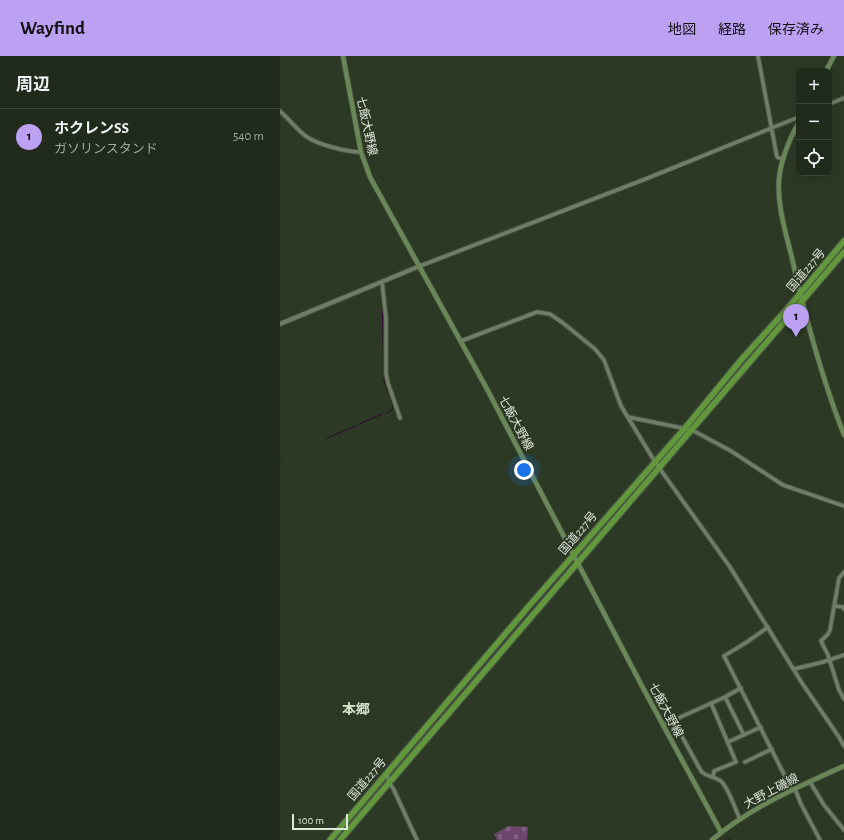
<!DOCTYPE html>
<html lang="ja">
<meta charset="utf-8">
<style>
:root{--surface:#212b1c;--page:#2d3729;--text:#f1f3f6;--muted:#a2a7a3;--line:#3e473b;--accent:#bca0f2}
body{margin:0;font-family:"Alegreya Sans","Noto Sans JP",sans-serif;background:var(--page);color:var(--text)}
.controls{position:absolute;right:12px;top:12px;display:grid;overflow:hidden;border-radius:8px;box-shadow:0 4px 16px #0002}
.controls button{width:36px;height:36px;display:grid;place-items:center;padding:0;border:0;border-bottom:1px solid var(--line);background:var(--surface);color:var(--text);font:20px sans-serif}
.scale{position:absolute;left:12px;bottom:10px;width:56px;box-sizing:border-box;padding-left:4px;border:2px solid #dee6da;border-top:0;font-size:11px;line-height:14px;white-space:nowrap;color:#dee6da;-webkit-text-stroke:3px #2c3925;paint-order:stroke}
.you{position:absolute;left:244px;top:414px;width:14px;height:14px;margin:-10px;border:3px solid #fff;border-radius:50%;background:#1a73e8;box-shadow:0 0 0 6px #1a73e833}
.badge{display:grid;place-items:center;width:26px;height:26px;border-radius:50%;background:var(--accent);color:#111;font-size:13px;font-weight:700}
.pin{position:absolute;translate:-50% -33px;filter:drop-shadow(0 1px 2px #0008)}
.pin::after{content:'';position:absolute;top:21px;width:14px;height:12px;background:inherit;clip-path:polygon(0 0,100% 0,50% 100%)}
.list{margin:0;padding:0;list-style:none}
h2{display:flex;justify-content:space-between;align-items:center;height:52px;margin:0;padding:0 16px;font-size:17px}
h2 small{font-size:13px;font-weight:400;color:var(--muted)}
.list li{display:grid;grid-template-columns:26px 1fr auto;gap:12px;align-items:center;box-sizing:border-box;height:56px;padding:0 16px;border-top:1px solid var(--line)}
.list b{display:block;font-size:15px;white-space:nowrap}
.list p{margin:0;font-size:13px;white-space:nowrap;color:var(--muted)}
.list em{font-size:13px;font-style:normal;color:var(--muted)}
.icon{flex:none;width:22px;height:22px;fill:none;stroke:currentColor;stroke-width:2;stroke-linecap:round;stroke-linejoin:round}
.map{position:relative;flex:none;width:564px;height:784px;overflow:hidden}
header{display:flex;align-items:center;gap:24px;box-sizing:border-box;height:56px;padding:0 20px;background:var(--accent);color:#111}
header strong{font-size:19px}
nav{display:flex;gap:22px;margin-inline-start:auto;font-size:14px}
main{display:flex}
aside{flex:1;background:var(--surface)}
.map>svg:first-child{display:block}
.cemetery{fill:url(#cemetery-stones)}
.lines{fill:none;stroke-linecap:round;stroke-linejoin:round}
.stream{stroke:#2f0830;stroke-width:1}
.minor-casing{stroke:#495342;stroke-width:5.5}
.tertiary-casing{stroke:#495342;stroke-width:6}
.secondary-casing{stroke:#495342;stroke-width:6}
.trunk-casing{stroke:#495342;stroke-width:8}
.minor{stroke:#6f7e67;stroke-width:3.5}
.tertiary{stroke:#6f7e67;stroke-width:4}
.secondary{stroke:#6a8857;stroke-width:4.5}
.trunk{stroke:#62983c;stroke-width:5.5}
.labels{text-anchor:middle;stroke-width:3.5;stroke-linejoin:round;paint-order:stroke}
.street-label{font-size:12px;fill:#dee6da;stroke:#2c3925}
.quarter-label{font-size:14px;font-weight:bold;fill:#d5e5cc;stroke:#2c3925}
</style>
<header>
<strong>Wayfind</strong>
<nav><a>地図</a><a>経路</a><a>保存済み</a></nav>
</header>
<main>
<aside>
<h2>周辺<small></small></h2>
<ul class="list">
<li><span class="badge">1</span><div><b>ホクレンSS</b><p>ガソリンスタンド</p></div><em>540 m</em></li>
</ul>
</aside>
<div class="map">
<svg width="564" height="784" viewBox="0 0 564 784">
<defs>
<pattern id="cemetery-stones" width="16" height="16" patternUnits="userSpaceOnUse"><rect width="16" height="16" fill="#6c466c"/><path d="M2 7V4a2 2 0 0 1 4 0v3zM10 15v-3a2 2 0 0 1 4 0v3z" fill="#816180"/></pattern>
</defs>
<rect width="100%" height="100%" fill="#2c3925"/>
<!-- cemetery -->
<path class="cemetery" d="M229 770 248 771 247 784H217L214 778Z"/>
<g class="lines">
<!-- stream -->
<path class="stream" d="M102 240 104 325 113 349 112 354 107 357
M79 368 102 358
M47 382 76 370
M0 405H1
M449 782 450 784"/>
<defs>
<path id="minor" d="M478 0 497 101 503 103
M549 48 564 42
M0 55C9 63 17 74 27 81 39 89 67 96 81 96
M140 210 368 122 519 61
M102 226 106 262V318L108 327 120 362
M181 285 257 256 270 258 283 267 315 293 324 304 341 350 375 406 450 511 522 627 559 681 564 690
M348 361 412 374 451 395 503 429 564 450
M564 516 559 522 550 574 548 578 541 585 548 599 559 634 564 643
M554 550 563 551 564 553
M488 571 467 586 444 600 512 734
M514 613 543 606 564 599
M445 641 464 679
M431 647 456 706 434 715 433 721
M393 664 421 715C426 721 434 720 441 725 449 733 455 753 460 763
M383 669 445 641 461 632
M448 686 481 671
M465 706 492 693
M107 717 109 727 113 732 137 784
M530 726 544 749 564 774
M515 733 521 748 540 784"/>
<path id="tertiary" d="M0 268 140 210"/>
<path id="secondary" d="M63 0 81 96 90 121 207 333 363 632 441 776
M546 15 554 0
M519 66C509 84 501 103 499 123 497 148 505 174 511 198 525 260 541 320 564 379
M432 784C471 751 518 731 564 710"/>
<path id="trunk" d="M50 784 249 550 405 372 461 304 508 252 564 185
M60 784 564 196"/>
</defs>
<!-- minor casing -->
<use href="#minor" class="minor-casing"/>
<!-- tertiary casing -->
<use href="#tertiary" class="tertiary-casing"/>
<!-- secondary casing -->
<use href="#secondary" class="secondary-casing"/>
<!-- trunk casing -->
<use href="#trunk" class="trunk-casing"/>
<!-- minor -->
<use href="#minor" class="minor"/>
<!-- tertiary -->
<use href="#tertiary" class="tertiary"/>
<!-- secondary -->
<use href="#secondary" class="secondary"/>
<!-- trunk -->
<use href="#trunk" class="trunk"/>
</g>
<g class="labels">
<!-- street labels -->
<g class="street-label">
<text transform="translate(87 70) rotate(78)" y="4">七飯大野線</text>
<text transform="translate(526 214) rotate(-50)" y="4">国道227号</text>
<text transform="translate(236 367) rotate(62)" y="4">七飯大野線</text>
<text transform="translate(298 477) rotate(-50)" y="4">国道227号</text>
<text transform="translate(386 654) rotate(62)" y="4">七飯大野線</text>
<text transform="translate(87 723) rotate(-50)" y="4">国道227号</text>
<text transform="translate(491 735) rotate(-28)" y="4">大野上磯線</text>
</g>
<!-- quarter labels -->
<g class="quarter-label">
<text x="76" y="658">本郷</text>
</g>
</g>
</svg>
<div class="controls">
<button>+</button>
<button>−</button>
<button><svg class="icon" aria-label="locate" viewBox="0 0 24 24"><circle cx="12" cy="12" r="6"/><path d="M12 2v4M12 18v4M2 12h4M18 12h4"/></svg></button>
</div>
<div class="scale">100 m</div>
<div class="you"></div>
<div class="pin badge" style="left:516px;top:281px">1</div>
</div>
</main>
